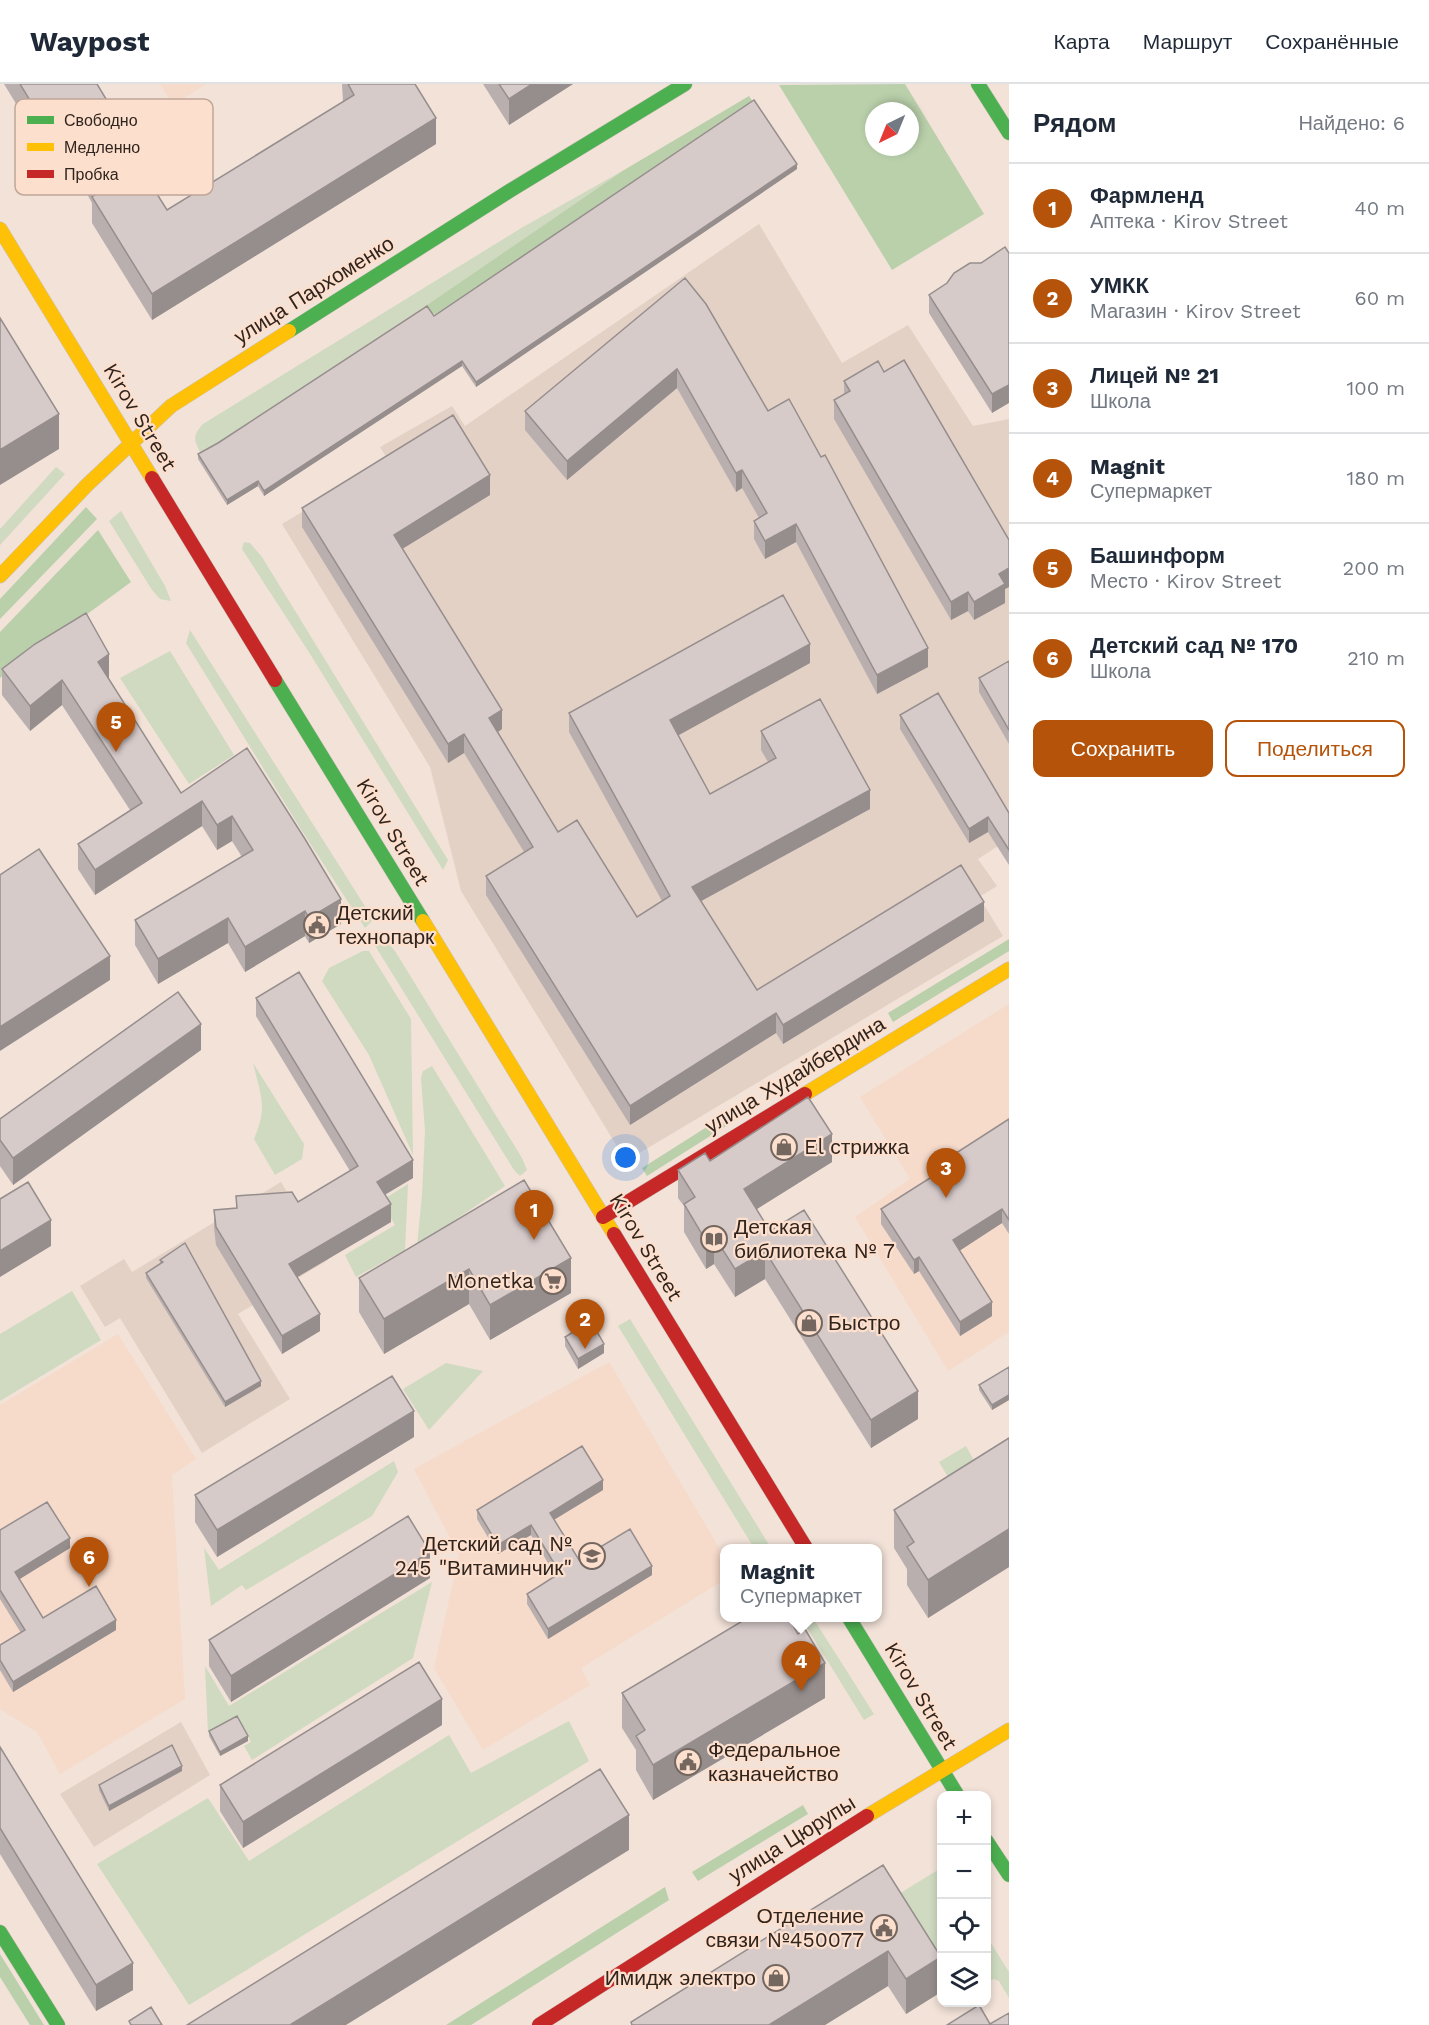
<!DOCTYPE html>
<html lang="ru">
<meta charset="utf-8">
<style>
:root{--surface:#fff;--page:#f2f2f3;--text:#1f2937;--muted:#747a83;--line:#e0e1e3;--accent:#b45309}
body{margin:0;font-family:"Work Sans",sans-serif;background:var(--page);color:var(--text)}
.controls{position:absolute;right:18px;bottom:18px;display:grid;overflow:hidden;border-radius:12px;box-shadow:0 3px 9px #0003}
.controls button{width:54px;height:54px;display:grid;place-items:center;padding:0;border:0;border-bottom:2px solid var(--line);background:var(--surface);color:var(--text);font:30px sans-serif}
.compass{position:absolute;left:865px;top:18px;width:54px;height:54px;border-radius:50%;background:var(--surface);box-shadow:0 3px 9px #0003;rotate:223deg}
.you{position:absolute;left:626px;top:1074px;width:21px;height:21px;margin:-15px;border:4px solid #fff;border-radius:50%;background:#1a73e8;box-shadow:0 0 0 9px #1a73e833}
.badge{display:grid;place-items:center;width:39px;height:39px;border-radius:50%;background:var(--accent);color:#fff;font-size:20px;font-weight:700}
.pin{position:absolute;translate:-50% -50px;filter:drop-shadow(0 2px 3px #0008)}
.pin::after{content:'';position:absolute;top:32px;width:21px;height:18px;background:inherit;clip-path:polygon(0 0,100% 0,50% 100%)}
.popup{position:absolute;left:720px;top:1460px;width:162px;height:78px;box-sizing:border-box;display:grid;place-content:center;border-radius:12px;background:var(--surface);filter:drop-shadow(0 2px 4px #0005);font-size:20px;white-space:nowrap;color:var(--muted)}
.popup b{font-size:22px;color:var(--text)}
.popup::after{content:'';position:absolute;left:50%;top:100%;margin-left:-12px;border:12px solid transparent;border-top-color:var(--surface)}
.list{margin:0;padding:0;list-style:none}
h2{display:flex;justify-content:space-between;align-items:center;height:78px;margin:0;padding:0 24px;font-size:26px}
h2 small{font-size:20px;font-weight:400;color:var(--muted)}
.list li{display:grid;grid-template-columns:39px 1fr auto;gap:18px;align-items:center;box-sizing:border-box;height:90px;padding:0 24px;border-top:2px solid var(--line)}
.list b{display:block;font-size:22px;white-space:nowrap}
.list p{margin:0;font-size:20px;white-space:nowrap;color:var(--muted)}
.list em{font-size:20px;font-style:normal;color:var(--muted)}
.actions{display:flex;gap:12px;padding:18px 24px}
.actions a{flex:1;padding:14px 0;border:2px solid var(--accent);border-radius:12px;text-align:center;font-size:21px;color:var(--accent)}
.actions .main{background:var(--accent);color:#fff}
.icon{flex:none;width:33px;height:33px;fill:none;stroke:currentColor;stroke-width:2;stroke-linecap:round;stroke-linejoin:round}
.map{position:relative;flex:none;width:1009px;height:1941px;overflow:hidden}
header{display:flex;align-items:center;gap:36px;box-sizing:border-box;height:84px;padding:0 30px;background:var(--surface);border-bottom:2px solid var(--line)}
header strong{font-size:28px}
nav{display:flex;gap:33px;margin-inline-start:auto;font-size:21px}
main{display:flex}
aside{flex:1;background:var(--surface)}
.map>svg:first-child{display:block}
.built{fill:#f6daca}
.industrial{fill:#e4d1c5}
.green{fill:#cfdac1}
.forest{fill:#bad0ab;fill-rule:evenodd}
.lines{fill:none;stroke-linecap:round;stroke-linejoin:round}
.fast-casing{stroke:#cbbfb7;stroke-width:15}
.slow-casing{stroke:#cbbfb7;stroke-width:15}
.jam-casing{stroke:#cbbfb7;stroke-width:15}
.fast{stroke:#4caf50;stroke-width:14}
.slow{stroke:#ffc107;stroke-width:14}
.jam{stroke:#c62828;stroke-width:14}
.wall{fill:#b9afae}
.shaded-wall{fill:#968e8d}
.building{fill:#d7cbca;stroke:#968e8d;stroke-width:1.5}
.labels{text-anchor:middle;stroke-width:4.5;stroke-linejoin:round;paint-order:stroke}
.street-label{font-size:21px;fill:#30251e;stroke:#fddfcd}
.poi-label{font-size:21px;fill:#30251e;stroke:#fddfcd;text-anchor:start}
.key{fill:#fddfcd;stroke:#c0a798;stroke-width:1.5}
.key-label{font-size:16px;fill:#30251e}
</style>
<header>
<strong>Waypost</strong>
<nav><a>Карта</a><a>Маршрут</a><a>Сохранённые</a></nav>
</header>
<main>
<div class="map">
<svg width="1009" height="1941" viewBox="0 0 1009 1941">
<rect width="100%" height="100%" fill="#f2e2d8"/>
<!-- built -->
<path class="built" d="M160 0H206L173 21Z
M1009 920V1248L948 1287 855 1133 910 1095 860 1013Z
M118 1250 196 1375 172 1391 185 1615 60 1690 37 1648 0 1625V1321Z
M609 1278 724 1472V1496L581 1584 590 1601 483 1666 434 1584 459 1471 414 1385Z"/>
<!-- industrial -->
<path class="industrial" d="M759 140 842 279 908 241 973 342 1009 335V755L978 775 997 802 979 813 1003 852 626 1077 461 807 430 683 282 440 322 416 391 381 380 363 452 322 465 342Z
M281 1098 328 1176 238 1230 290 1315 202 1369 120 1234 105 1243 80 1202 124 1175 132 1188Z
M181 1638 210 1691 94 1763 60 1710Z"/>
<!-- green -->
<path class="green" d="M624 86 424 223 201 370C194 356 192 352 203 340L523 143Z
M56 383 65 390 0 461V445Z
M121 427 165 502 171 517 160 515 152 506 109 437Z
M244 458 250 459 262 473 448 776 443 786 312 573 242 465Z
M190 546 368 827 372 837 365 844 302 747 186 559Z
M170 567 234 671 189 700 120 594Z
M388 859 395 867 522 1074 527 1086 520 1092 514 1086 374 860Z
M363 867H369L411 935 413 1071 369 971 322 897 329 884Z
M253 979 304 1060 302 1075 275 1091 254 1055C268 1022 261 1013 253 979Z
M432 982 505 1102 417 1162 422 1111 425 1047 421 994 423 987Z
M408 1100 405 1166 356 1193 345 1171 395 1141 381 1117Z
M72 1207 101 1256 0 1317V1250Z
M630 1235 771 1464H754L618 1242Z
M446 1279 483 1287 429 1346 403 1305Z
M966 1362 977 1382 951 1398 939 1378Z
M394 1377 398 1388 372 1432 246 1506 242 1501 211 1522 204 1464 219 1486Z
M432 1498 413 1574 252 1676 244 1662 251 1658 238 1633 208 1649 205 1582 229 1622Z
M801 1534H813L874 1630 864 1636Z
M569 1637 589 1677 189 1921 97 1780 208 1714 249 1777 449 1651 471 1689Z
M941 1784V1894L894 1813Z
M986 1851 1009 1888V1914L999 1897 994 1895 987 1898Z"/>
<!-- forest -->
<path class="forest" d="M905 0 984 130 892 186 779 1ZM874 27H910V63H874Z
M749 12 753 18 436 231 424 223 624 86Z
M86 423 97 435 0 535V515Z
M98 446 131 498 0 594V548Z
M1009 855V867L893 938 888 929Z
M740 1022 745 1030 647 1092 642 1084Z
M803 1721 808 1730 698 1797 692 1788Z
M665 1803 669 1816 471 1941H446Z
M0 1870 44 1941H30L0 1893Z"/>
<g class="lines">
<defs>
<path id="fast" d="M978 0 1009 49
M289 247 511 106 685 0
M275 596 423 837
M849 1534 958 1712
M986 1756 1009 1791
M0 1848 58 1941"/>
<path id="slow" d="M0 145 152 394
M0 492 87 401 171 322 289 247
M423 837 614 1150
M805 1010 1009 885
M867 1732 1009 1646"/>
<path id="jam" d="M152 394 275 596
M603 1133 805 1010
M614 1150 806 1464
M539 1941 867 1732"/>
</defs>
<!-- fast casing -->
<use href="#fast" class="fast-casing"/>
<!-- slow casing -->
<use href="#slow" class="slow-casing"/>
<!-- jam casing -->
<use href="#jam" class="jam-casing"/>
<!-- fast -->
<use href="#fast" class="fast"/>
<!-- slow -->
<use href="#slow" class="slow"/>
<!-- jam -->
<use href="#jam" class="jam"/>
</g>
<!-- wall -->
<path class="wall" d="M4 0H97L126 71 167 126 343 18 342 0H415L436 60 152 236 92 139V119L82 101 70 108Z
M483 0H573L509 41Z
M797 85 476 303 462 282 264 412 258 402 227 421 198 375V370L434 232Z
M1009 169 992 329 929 229V211L981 179Z
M685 194 768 327 928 583 877 610 796 458 765 475 754 455V437L759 434 742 404 736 408 677 304 567 396 525 346V327Z
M884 288 1009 456V503L1005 505V519L974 536 968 527 951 536 834 335V316L844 310V297Z
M490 411 402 465 502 645 498 648 558 748 637 833 662 817 569 648V629L810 579 678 651 710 710 768 678 761 666V647L870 725 701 817 757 906 984 837 783 960 776 949 630 1041 486 811V792L524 768 464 669 448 679 302 443V424Z
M1009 577V660L979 608V594Z
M2 585 109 595 181 709 247 664 341 840 309 859 305 852 245 888 228 859 158 900 135 861V836L242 773 232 757 217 766 202 742 95 811 78 785V760L130 726 62 621 30 647 2 611Z
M900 631 1009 729V781L988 748 969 759 900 645Z
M256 914 413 1094 385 1111 391 1138 297 1193 320 1247 282 1270 216 1161 214 1144V1126L236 1124V1112L298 1118 350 1087 256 932Z
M201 966 13 1101 0 1082V1035Z
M1009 1035V1150L1002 1139 959 1167 992 1232 960 1252 919 1187 914 1190 881 1140V1125L953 1080V1071Z
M710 1077 832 1078 757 1125 770 1147 918 1335 871 1364 765 1195 735 1213 714 1180 706 1185 684 1148V1122L678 1114V1086Z
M524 1096 571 1209 490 1256 469 1220 384 1270 359 1228V1194Z
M185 1159 261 1302 225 1323 146 1194V1189L160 1181V1176Z
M565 1253 604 1269 578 1285 565 1262Z
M1009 1283V1316L992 1326 979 1306V1301Z
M414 1353 217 1473 195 1438V1411Z
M1009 1354V1483L928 1534 907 1501V1485L894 1464V1426Z
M603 1406 554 1436 579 1476 652 1491 548 1555 527 1520V1510L556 1492 531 1451 498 1470 477 1435V1426Z
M0 1446 70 1464 19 1495 43 1534 116 1546 13 1608 0 1586V1561L21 1549 0 1515Z
M430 1494 231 1618 209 1582V1556Z
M622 1609 825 1614 653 1716 636 1686V1666L622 1644Z
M442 1641 243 1764 220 1727V1701Z
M209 1647 248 1657 220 1672 209 1652Z
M0 1663 133 1906 96 1927 0 1770Z
M182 1687 109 1727 99 1706V1701Z
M883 1781 941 1908 906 1930 888 1902 825 1941H631V1938Z"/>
<!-- shaded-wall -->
<path class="shaded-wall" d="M532 0H573L509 41V15Z
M436 34V60L152 236V210Z
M126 48V74L110 58Z
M82 75V101L70 108V82Z
M797 80V85L476 303V298Z
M462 277V282L264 412V407Z
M677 285V304L567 396V377Z
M1009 301V319L992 329V310Z
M59 330V365L0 401V366Z
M742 386V404L736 408V389Z
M490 391V411L394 470V451Z
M258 397V402L227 421V416Z
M796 440V458L765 475V457Z
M1009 484V503L1005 505V519L974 536V518L999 490Z
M968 508V527L951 536V518Z
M810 560V579L670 656V636Z
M928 564V583L877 610V591Z
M109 570V595L98 603V578Z
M62 596V621L30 647V622Z
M502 626V645L489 654V634Z
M464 650V669L448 679V660Z
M870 706V725L692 822V803Z
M202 717V742L95 811V786Z
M232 732V757L217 766V741Z
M988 733V748L969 759V745Z
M341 815V840L309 859V834Z
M984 818V837L783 960V941Z
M305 827V852L245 888V863Z
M228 834V859L158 900V875Z
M110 872V896L0 967V943Z
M776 929V949L630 1041V1022Z
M201 940V966L13 1101V1074Z
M832 1050V1078L744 1133V1105Z
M413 1076V1094L377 1115V1098Z
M391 1120V1138L289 1198V1180Z
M1002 1125V1139L953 1171V1156Z
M51 1136V1162L0 1193V1167Z
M714 1152V1180L706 1185V1157Z
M765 1167V1195L735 1213V1185Z
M919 1173V1187L914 1190V1176Z
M571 1174V1209L490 1256V1221Z
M469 1185V1220L384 1270V1235Z
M992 1218V1232L960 1252V1238Z
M320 1230V1247L282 1270V1252Z
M604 1260V1269L578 1285V1275Z
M261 1297V1302L225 1323V1318Z
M918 1307V1335L871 1364V1336Z
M1009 1311V1316L992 1326V1321Z
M414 1327V1353L217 1473V1446Z
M603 1396V1406L550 1438V1429Z
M531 1441V1451L498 1470V1461Z
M1009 1445V1483L928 1534V1496Z
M70 1454V1464L15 1498V1488Z
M430 1468V1494L231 1618V1592Z
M652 1482V1491L548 1555V1545Z
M116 1536V1546L13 1608V1598Z
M825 1579V1614L653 1716V1681Z
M442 1615V1641L243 1764V1738Z
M248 1652V1657L220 1672V1668Z
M182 1682V1687L109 1727V1722Z
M629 1731V1766L346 1941H290Z
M888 1867V1902L825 1941H769Z
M941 1873V1908L906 1930V1895Z
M133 1879V1906L96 1927V1901Z"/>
<!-- building -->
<path class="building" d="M20 0H97L126 48 110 58 140 83 167 126 354 11 348 0H415L436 34 152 210 92 113 100 107 82 75 70 82Z
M499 0H532L509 15Z
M754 16 797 80 476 298 462 277 264 407 258 397 227 416 198 370 218 359 427 222 434 232Z
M1005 163 1009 169V301L992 310 929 211 947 199 954 189 970 179H981Z
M685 194 706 220 768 327 789 315 821 373 825 371 928 564 877 591 796 440 765 457 754 437 767 429 742 386 736 389 677 285 567 377 525 327Z
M0 234 59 330 0 366Z
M904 276 1009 456V484L999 490 1005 500 974 518 968 508 951 518 834 316 850 307 844 297 878 277 884 288Z
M453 331 490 391 394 451 502 626 489 634 558 748 577 736 637 833 670 812 569 629 783 511 810 560 670 636 710 710 776 674 761 647 820 615 870 706 692 803 757 906 961 781 984 818 783 941 776 929 630 1022 486 792 533 763 464 650 448 660 302 424Z
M86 529 109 570 98 578 181 709 247 664 305 755 341 815 309 834 305 827 245 863 228 834 158 875 135 836 253 766 232 732 217 741 202 717 95 786 78 760 142 719 62 596 30 622 2 585 35 560Z
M1009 577V646L979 594Z
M938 609 1009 729V766L988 733 969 745 900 631Z
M39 765 110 872 0 943V791Z
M299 888 413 1076 377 1098 391 1120 289 1180 320 1230 282 1252 216 1143 214 1126 237 1124 236 1112 292 1108 298 1118 358 1082 256 914Z
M178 908 201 940 13 1074 0 1056V1035Z
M808 1013 832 1050 744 1105 770 1147 804 1126 918 1307 871 1336 765 1167 735 1185 714 1152 706 1157 684 1120 695 1113 678 1086 705 1069 710 1077Z
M1009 1035V1136L1002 1125 953 1156 992 1218 960 1238 919 1173 914 1176 881 1125 957 1077 953 1071Z
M524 1096 571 1174 490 1221 469 1185 384 1235 359 1194Z
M28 1098 51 1136 0 1167V1115Z
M185 1159 261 1297 225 1318 146 1189 163 1178 160 1176Z
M591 1237 604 1260 578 1275 565 1253Z
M1009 1283V1311L992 1321 979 1301Z
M392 1292 414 1327 217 1446 195 1411Z
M1009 1354V1445L928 1496 907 1463 914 1458 894 1426Z
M582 1362 603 1396 550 1429 579 1476 630 1445 652 1482 548 1545 527 1510 560 1489 531 1441 498 1461 477 1426Z
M47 1418 70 1454 15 1488 43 1534 96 1502 116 1536 13 1598 0 1576V1561L25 1546 0 1506V1446Z
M408 1432 430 1468 231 1592 209 1556Z
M749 1533H788L798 1550 805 1545 825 1579 653 1681 636 1652 645 1646 622 1609Z
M419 1578 442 1615 243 1738 220 1701Z
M237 1632 248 1652 220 1668 209 1647Z
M172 1661 182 1682 109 1722 99 1701Z
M0 1663 133 1879 96 1901 0 1744Z
M600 1685 629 1731 290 1941H187Z
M883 1781 941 1873 906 1895 888 1867 769 1941H632L631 1938Z
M979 1921 990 1940 1009 1929V1941H947Z
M151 1923 162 1941H131L129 1937Z"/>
<!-- icons -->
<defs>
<symbol id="civic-ring" viewBox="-11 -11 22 22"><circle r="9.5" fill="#fddfcd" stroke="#74675f" stroke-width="1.5"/><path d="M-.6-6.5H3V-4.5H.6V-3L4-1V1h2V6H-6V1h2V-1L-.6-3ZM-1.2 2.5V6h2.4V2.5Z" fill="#74675f"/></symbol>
<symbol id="shop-ring" viewBox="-11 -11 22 22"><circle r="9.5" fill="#fddfcd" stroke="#74675f" stroke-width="1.5"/><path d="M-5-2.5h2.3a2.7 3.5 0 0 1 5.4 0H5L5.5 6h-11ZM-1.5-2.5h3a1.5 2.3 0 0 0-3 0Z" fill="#74675f"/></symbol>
<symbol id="library-ring" viewBox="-11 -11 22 22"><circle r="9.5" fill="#fddfcd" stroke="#74675f" stroke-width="1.5"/><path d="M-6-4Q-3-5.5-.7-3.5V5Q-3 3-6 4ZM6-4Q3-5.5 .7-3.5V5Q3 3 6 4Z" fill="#74675f"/></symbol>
<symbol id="supermarket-ring" viewBox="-11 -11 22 22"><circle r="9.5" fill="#fddfcd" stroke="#74675f" stroke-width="1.5"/><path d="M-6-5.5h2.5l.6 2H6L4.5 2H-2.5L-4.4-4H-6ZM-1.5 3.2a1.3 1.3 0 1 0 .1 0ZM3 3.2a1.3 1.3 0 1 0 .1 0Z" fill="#74675f"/></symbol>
<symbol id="school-ring" viewBox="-11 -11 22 22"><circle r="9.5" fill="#fddfcd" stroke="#74675f" stroke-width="1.5"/><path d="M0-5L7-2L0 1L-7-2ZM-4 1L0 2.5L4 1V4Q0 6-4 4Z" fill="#74675f"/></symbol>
</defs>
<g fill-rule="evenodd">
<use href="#civic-ring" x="302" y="826" width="30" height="30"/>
<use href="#shop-ring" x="769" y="1048" width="30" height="30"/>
<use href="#library-ring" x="699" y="1140" width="30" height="30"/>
<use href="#supermarket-ring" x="538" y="1182" width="30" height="30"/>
<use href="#shop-ring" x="794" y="1224" width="30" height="30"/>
<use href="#school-ring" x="577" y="1457" width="30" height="30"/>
<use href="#civic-ring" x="673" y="1663" width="30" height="30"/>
<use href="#civic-ring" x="869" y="1829" width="30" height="30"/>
<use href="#shop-ring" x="761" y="1879" width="30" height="30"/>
</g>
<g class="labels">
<!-- street labels -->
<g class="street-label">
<text transform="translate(314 206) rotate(-32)" y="7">улица Пархоменко</text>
<text transform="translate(140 333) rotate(59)" y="7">Kirov Street</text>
<text transform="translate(393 748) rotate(59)" y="7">Kirov Street</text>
<text transform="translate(795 991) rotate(-31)" y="7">улица Худайбердина</text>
<text transform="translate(646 1163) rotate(59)" y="7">Kirov Street</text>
<text transform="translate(921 1612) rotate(59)" y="7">Kirov Street</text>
<text transform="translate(792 1755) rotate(-32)" y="7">улица Цюрупы</text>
</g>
<!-- poi labels -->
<g class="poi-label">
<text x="336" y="836">Детский<tspan x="336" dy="24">технопарк</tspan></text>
<text x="804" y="1070">El стрижка</text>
<text x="734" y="1150">Детская<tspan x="734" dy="24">библиотека № 7</tspan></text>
<text x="534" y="1204" text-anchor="end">Monetka</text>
<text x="828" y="1246">Быстро</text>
<text x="572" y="1467" text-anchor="end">Детский сад №<tspan x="572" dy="24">245 "Витаминчик"</tspan></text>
<text x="708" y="1673">Федеральное<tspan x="708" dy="24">казначейство</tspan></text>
<text x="864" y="1839" text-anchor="end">Отделение<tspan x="864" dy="24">связи №450077</tspan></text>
<text x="756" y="1901" text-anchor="end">Имидж электро</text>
</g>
</g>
<!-- legend -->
<rect x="15" y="15" width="198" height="96" rx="9" class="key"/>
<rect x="27" y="32" width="27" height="8" fill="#4caf50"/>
<rect x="27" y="59" width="27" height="8" fill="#ffc107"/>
<rect x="27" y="86" width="27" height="8" fill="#c62828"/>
<g class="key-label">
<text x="64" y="42">Свободно</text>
<text x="64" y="69">Медленно</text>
<text x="64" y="96">Пробка</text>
</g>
</svg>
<div class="controls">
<button>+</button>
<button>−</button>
<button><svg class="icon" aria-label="locate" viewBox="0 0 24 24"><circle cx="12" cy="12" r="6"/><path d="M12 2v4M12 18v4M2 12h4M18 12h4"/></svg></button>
<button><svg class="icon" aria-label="layers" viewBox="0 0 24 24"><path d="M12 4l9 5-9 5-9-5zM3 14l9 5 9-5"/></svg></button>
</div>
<svg class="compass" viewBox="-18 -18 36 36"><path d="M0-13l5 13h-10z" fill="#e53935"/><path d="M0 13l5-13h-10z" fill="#747a83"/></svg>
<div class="you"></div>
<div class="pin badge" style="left:534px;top:1156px">1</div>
<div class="pin badge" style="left:585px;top:1265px">2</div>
<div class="pin badge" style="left:946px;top:1114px">3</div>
<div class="pin badge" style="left:801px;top:1607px">4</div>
<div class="popup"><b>Magnit</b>Супермаркет</div>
<div class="pin badge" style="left:116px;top:668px">5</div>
<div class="pin badge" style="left:89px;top:1503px">6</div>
</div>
<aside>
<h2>Рядом<small>Найдено: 6</small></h2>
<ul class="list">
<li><span class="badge">1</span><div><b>Фармленд</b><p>Аптека · Kirov Street</p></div><em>40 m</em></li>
<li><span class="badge">2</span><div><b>УМКК</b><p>Магазин · Kirov Street</p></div><em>60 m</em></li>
<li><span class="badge">3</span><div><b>Лицей № 21</b><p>Школа</p></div><em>100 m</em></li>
<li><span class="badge">4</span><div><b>Magnit</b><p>Супермаркет</p></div><em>180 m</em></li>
<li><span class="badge">5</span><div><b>Башинформ</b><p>Место · Kirov Street</p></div><em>200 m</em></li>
<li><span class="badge">6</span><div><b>Детский сад № 170</b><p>Школа</p></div><em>210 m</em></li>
</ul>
<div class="actions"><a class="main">Сохранить</a><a>Поделиться</a></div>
</aside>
</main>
